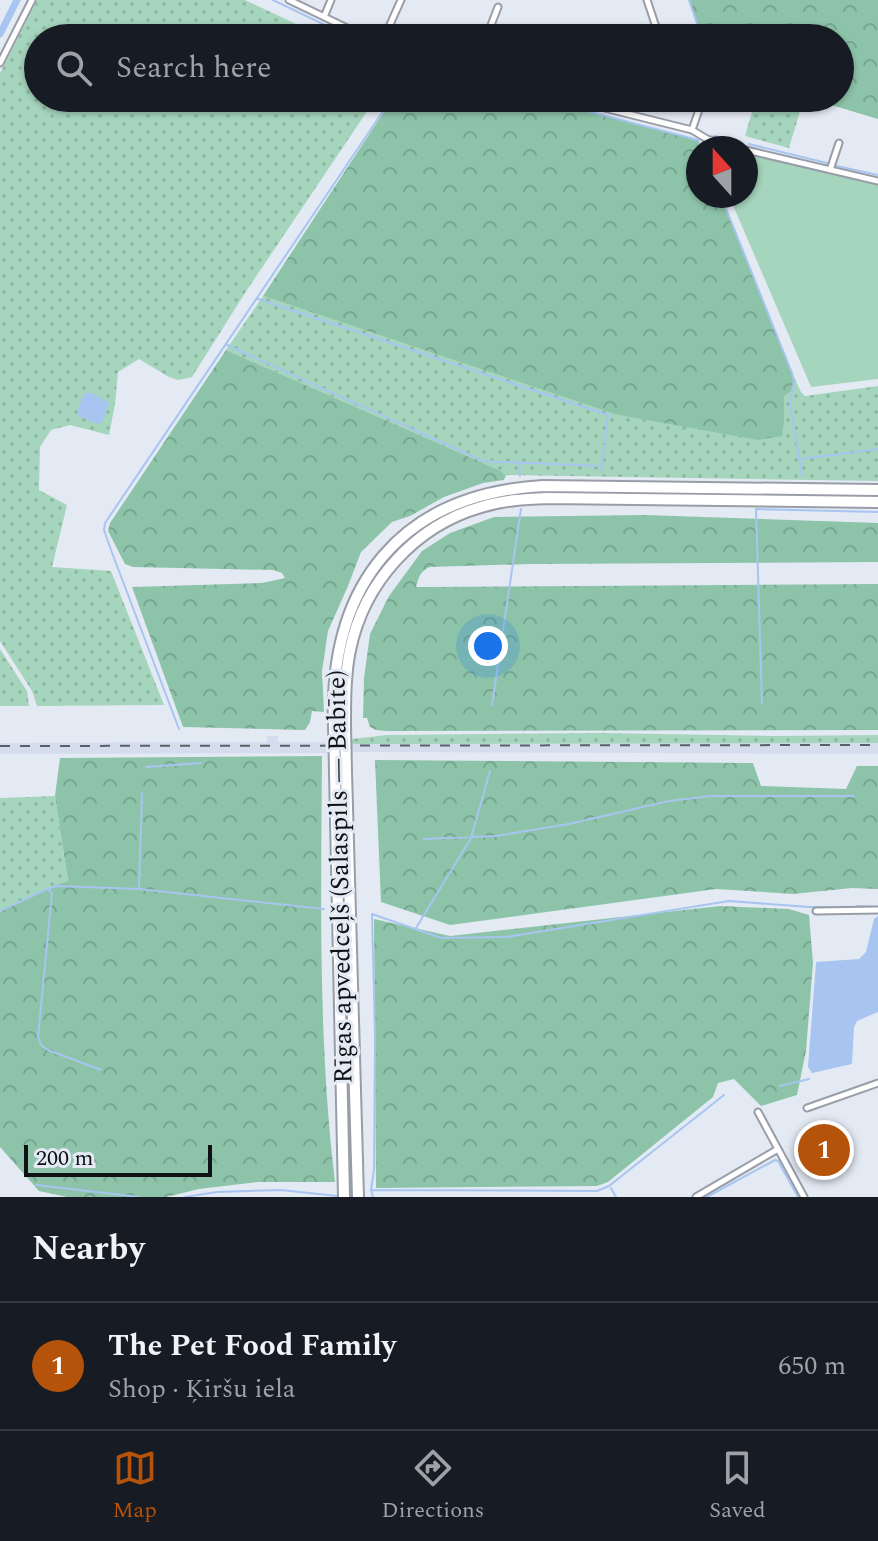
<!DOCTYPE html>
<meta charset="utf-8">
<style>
:root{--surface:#171b24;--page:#242831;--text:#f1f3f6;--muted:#9ea1a6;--line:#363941;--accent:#b45309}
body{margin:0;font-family:Spectral,serif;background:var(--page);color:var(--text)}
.compass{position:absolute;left:686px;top:136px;width:72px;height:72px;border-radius:50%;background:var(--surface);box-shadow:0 2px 6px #0004;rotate:339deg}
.scale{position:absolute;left:24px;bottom:20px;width:188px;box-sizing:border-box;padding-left:8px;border:4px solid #0f1115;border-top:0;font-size:22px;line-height:28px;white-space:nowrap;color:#0f1115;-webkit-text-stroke:6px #e4eaf4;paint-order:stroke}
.you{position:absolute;left:488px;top:646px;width:28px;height:28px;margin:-20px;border:6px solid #fff;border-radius:50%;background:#1a73e8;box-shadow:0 0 0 12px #1a73e833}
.badge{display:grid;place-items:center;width:52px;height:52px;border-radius:50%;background:var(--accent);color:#fff;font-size:26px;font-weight:700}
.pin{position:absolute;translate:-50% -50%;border:4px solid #fff;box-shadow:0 2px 8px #0006}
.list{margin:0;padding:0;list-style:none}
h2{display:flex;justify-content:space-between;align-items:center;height:104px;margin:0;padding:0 32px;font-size:34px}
h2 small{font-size:26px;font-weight:400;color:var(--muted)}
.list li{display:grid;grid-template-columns:52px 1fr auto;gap:24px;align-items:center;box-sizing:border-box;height:128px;padding:0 32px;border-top:2px solid var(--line)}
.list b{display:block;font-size:30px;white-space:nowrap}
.list p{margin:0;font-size:26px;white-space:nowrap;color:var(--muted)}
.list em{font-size:26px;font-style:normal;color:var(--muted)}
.icon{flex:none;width:44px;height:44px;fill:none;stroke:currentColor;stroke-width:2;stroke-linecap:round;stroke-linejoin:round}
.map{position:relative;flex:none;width:878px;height:1197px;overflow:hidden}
.search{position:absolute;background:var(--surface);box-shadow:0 2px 6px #0004;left:24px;right:24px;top:24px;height:88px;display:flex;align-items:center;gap:20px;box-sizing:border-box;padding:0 28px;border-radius:44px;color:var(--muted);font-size:30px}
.sheet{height:232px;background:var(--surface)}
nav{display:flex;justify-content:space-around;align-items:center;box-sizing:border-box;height:112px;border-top:2px solid var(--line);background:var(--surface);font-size:22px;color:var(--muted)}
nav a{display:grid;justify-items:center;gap:4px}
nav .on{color:var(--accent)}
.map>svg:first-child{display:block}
.built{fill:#d4ddee}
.grass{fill:url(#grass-dots)}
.forest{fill:url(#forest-crowns)}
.garden{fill:#a5d5bc}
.water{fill:#a7c5f0}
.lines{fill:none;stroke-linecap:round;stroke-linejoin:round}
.stream{stroke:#a7c5f0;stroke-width:2}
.canal{stroke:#a7c5f0;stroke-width:7}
.street-casing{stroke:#989da7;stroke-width:9}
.highway-casing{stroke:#989da7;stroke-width:14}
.street{stroke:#fff;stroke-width:5}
.highway{stroke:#fff;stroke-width:10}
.rail{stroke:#5c5f65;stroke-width:2;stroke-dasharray:10 10;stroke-linecap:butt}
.highway-bridge-casing{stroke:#989da7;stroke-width:14;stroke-linecap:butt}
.highway-bridge{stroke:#fff;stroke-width:10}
.labels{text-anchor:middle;stroke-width:6;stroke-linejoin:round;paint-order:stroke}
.street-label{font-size:26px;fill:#0f1115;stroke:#e4eaf4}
</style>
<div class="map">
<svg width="878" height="1197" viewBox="0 0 878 1197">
<defs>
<pattern id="grass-dots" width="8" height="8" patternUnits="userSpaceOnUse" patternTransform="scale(2)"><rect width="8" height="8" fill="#a5d5bc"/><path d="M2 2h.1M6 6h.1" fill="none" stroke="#8db6a1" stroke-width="1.8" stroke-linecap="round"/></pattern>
<pattern id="forest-crowns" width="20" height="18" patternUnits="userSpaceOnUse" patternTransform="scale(2)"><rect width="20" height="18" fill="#8dc4a9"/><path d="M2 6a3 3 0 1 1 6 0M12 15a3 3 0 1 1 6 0" fill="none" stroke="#78a791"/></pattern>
</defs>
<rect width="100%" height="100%" fill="#e4eaf4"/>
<!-- built -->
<path class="built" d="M267 736H278V742H328L329 753 0 754V743L267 742Z
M453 743H878V754L352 752V744Z"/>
<!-- grass -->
<path class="grass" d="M37 0H245L326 38H38V98H376L245 293 192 377 178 380 169 377 139 359 118 372 115 404 109 435 70 425 51 430 40 447 39 490 67 505 52 567 111 571 164 705 37 706 32 691 0 641V73Z
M756 98H804L789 148 745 136Z
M263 296 614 414 784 419V396L794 381 792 373 801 392 805 396 878 386V481L506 475 499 470 226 350Z
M0 649 27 691 29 706H0Z
M602 733 773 736 878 735V743L352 744V739L387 735Z
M55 796 68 882 36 893 0 912V798Z"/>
<!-- forest -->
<path class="forest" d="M689 0H878V119L808 98H840V38H702Z
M393 98H537L698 140 701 148H698V196H721L792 373 794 381 791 391 784 396V419L782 436 758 440 614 414 263 296Z
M226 350 499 470 506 475 504 480 483 483 444 497 410 516 392 522 361 552 348 586 328 631 322 671 324 712 312 711 310 722 305 730 183 727 132 587 262 583 285 578 282 573 273 570 133 567 125 564 108 531 110 523Z
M644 515 878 523V562L530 564 430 567C420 571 419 577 416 587L878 584V730L386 731 376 730 370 727 367 718H363L364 678 370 634 389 596 422 551 450 533 494 517Z
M322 756C321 898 318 1041 335 1182H259L199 1189 166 1197H67L39 1191 0 1147V912L36 893 68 881 55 796 60 758Z
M375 760 753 763 761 786 846 789 857 766H878V889L852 888 793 894 716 889 450 925 381 902Z
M720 906 789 909 809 915 813 963 806 1051 797 1095 761 1106 734 1079 718 1083 713 1097 608 1182 597 1186 376 1188 374 919 450 936Z"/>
<!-- garden -->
<path class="garden" d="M746 154 878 184V379L811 387 729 196H746Z"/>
<!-- water -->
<path class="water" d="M85 393H92L109 403 102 422 97 424 79 416 77 411 83 396Z
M878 916V1012L857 1021 854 1027 852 1064 812 1073 808 1067 816 962 859 959 866 952 874 919Z"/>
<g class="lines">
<!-- stream -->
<path class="stream" d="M273 0 352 38
M689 0 702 38
M537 98 698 140 701 148
M714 136 739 141
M749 144 827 163
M837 166 878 175
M721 196 792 373 794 381 790 403 802 477
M258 299 608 415 601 471
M227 345 483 461 599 466
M801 459 878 449
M519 464 520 476
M762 704 756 509 878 512
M492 705 521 509
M179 729 111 550 104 530 105 523 392 98
M146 767 201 763
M424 839 496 836 569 824 669 801 711 796H854
M139 887 142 793
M49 890 52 893 38 1037 41 1045 48 1050 101 1070
M857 906 878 907
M0 911 47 889 57 886 139 889 324 909
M416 928 471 838 490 771
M780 1086 809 1079
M36 1185 139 1197
M611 1188 616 1197
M372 1190 597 1191 609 1186 724 1095
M185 1197 217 1192 281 1190 337 1196
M373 1197 371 1190 374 1169 375 1036 372 914 441 938 506 937 729 901 809 907H848
M707 1197 775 1160 778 1161 798 1197"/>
<!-- canal -->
<path class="canal" d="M0 34 17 0"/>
<defs>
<path id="street" d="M289 0 368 38
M647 0 658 33 664 38
M324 17 331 0
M384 38 401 0
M486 38 498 7
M557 38 560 33
M0 63 32 0
M564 98 692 130 707 139 740 148
M620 112 624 98
M692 130 703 98
M746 150 878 181
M830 170 839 143
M816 911 878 910
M807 1108 878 1083
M758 1112 804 1197
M696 1197 778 1149"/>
<path id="highway" d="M334 724C329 585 401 494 543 486L878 490
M345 724C345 700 345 674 350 650 364 582 415 526 481 507 503 500 525 499 548 498L878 502
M335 772 344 1197
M346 772 358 1197"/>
</defs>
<!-- street casing -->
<use href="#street" class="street-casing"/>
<!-- highway casing -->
<use href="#highway" class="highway-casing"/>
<!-- street -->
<use href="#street" class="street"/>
<!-- highway -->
<use href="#highway" class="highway"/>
<!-- rail -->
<path class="rail" d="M0 746 878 745"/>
<defs>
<path id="highway-bridge" d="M334 724 335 772
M345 724 346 772"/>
</defs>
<!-- highway-bridge casing -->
<use href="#highway-bridge" class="highway-bridge-casing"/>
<!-- highway-bridge -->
<use href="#highway-bridge" class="highway-bridge"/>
</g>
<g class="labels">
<!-- street labels -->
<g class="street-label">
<text transform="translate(339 877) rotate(-91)" y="9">Rīgas apvedceļš (Salaspils — Babīte)</text>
</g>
</g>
</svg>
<svg class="compass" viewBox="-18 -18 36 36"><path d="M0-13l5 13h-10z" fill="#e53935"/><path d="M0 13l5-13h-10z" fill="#9ea1a6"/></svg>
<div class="scale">200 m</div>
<div class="you"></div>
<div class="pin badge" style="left:824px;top:1150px">1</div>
<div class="search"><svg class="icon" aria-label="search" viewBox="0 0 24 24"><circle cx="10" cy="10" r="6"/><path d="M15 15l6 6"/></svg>Search here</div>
</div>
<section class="sheet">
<h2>Nearby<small></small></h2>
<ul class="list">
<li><span class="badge">1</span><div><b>The Pet Food Family</b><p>Shop · Ķiršu iela</p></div><em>650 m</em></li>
</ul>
</section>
<nav>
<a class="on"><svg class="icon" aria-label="map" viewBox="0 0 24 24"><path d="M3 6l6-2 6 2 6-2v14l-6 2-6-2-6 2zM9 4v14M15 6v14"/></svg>Map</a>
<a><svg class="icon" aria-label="directions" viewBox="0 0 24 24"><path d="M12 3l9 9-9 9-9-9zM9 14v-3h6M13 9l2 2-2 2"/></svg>Directions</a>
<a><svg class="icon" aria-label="saved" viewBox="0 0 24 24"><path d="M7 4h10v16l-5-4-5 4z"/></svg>Saved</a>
</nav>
